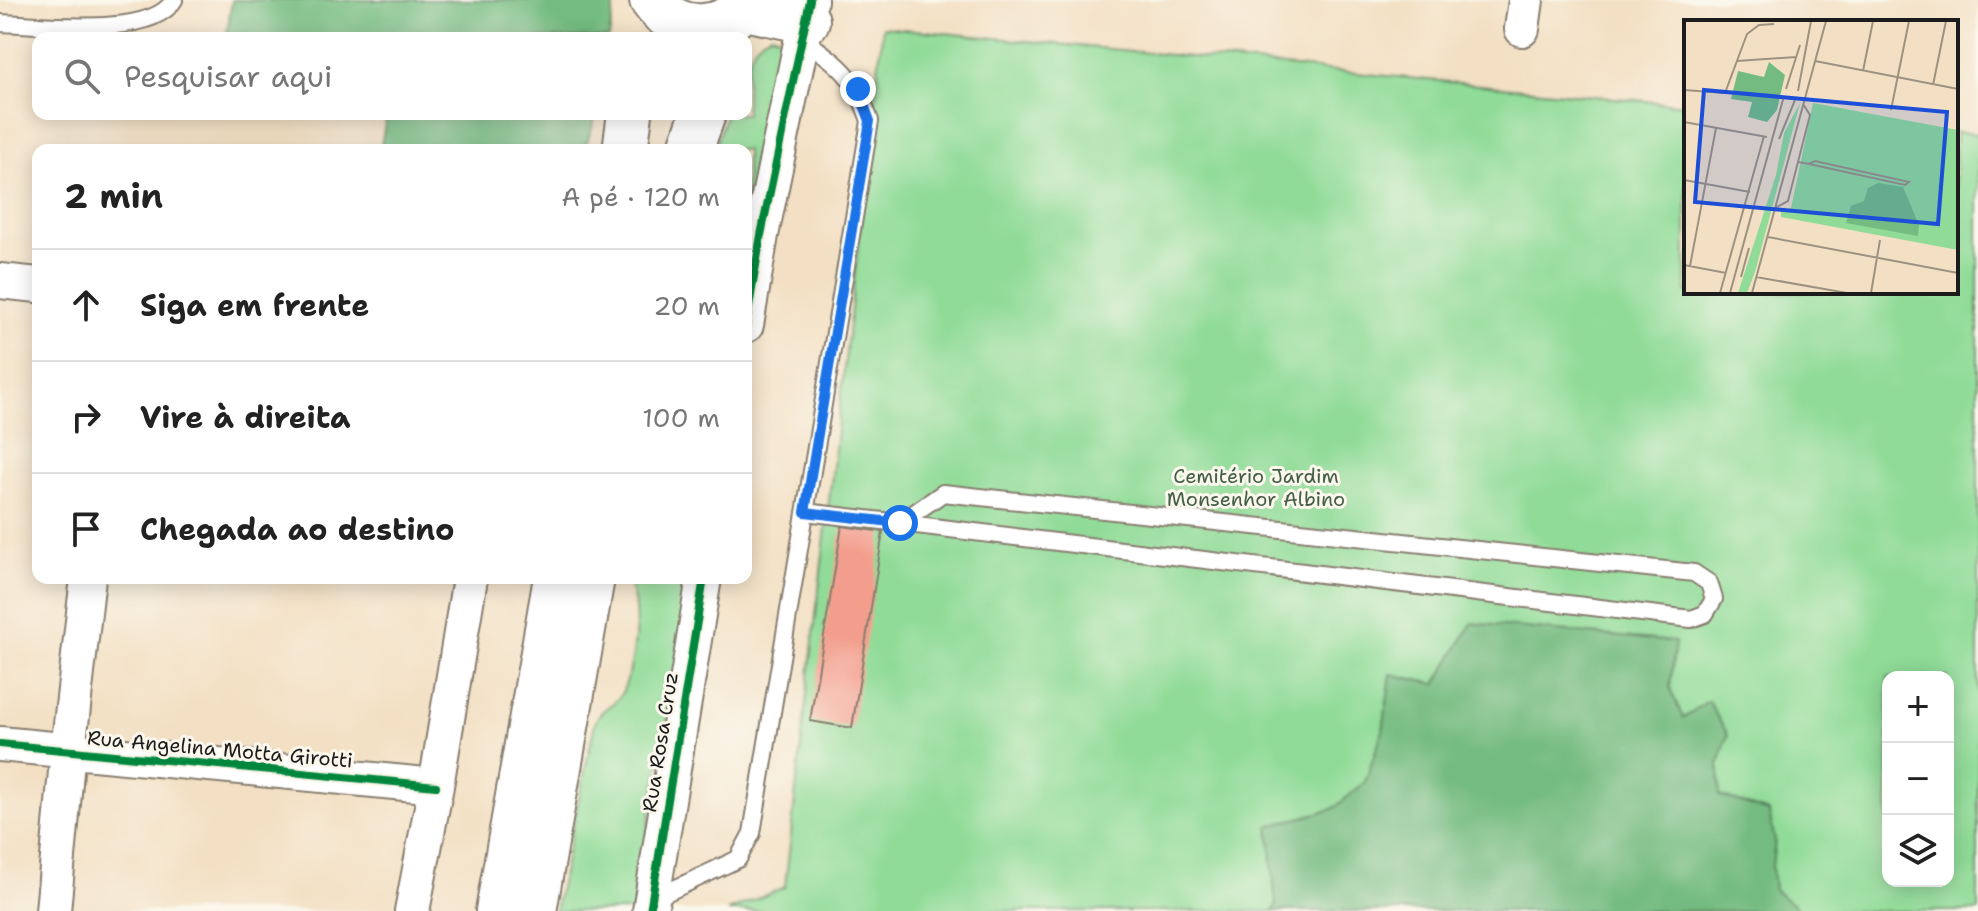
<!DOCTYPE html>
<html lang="pt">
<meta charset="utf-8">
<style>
:root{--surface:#fff;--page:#f2f2f2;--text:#222;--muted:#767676;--line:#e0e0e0}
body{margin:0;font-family:"Shantell Sans",sans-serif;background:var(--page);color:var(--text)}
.controls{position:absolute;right:24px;bottom:24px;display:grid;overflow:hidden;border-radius:16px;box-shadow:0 4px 20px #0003}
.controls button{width:72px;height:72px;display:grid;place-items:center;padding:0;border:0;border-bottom:2px solid var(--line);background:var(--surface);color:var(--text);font:40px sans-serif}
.stop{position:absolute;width:24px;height:24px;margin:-18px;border:6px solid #1a73e8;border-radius:50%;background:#fff}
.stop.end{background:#1a73e8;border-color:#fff;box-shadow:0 2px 8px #0008}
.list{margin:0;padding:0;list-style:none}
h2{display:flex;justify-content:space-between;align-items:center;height:104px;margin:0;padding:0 32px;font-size:34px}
h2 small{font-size:26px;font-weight:400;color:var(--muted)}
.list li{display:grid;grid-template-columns:52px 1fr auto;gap:24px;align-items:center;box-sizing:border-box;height:112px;padding:0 32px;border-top:2px solid var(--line)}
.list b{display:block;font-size:30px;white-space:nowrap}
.list em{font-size:26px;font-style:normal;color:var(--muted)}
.icon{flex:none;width:44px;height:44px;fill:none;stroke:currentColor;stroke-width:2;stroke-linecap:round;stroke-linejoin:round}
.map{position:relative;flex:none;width:1978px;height:911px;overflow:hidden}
.search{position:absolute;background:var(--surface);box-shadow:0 4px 20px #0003;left:32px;top:32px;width:720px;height:88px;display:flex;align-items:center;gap:20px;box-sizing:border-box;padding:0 28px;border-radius:16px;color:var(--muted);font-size:30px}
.panel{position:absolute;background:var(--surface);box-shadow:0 4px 20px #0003;left:32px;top:144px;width:720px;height:440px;border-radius:16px}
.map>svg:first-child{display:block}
.green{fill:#8fdb97;stroke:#567c5a;stroke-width:2;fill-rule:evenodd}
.forest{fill:#73bb80;stroke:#486c4e;stroke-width:2}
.building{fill:#f39e8d}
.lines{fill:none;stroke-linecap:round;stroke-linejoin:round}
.lane-casing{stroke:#887e70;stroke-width:20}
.street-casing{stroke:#887e70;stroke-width:38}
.secondary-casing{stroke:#887e70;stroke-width:48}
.lane{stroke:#fff;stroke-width:16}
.street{stroke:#fff;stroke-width:34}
.secondary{stroke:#fff;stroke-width:44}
.cycleway-casing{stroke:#fbf7ec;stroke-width:13}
.cycleway{stroke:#00873e;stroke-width:8}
.route{stroke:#1a73e8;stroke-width:10}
.labels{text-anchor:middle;stroke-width:6;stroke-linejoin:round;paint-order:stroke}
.park-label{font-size:20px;fill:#445f47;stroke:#fbf7ec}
.street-label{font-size:20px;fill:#1c1c1c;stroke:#fbf7ec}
.inset-road{fill:none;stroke:#9d9281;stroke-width:2}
.view{fill:#1d4ed8;fill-opacity:0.15;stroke:#1d4ed8;stroke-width:4}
.inset-edge{fill:none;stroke:#1c1c1c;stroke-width:4}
</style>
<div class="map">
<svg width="1978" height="911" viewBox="0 0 1978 911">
<rect width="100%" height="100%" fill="#fbf7ec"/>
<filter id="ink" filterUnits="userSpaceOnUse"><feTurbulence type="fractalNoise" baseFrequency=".0125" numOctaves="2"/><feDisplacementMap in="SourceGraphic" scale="16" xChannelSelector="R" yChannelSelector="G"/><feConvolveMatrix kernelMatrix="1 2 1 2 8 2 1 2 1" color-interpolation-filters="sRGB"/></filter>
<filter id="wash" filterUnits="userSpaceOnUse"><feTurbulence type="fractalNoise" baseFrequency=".006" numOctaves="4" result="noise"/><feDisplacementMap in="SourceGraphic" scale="32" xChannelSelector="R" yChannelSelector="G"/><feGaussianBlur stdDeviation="1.8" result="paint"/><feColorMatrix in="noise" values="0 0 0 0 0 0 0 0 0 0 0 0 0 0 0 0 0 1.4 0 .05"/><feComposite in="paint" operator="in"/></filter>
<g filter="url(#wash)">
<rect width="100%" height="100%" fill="#f3e0c4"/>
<!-- green -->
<path class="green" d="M883 27 1686 105V292H1956V132L1978 134V911H728L785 887ZM1888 677H1948V881H1888Z
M771 34 784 38 787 41 746 284V150H714L726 114H746C746 89 741 44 771 34Z
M625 578H693L633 911H555L595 723C601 707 611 708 620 696 635 672 644 600 625 578Z"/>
<!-- forest -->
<path class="forest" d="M232 0H615L609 38H226Z
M387 114H597L584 150H380Z
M1472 623 1675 642 1670 688 1683 718 1708 701 1728 735 1719 764 1720 796 1769 812 1775 841 1772 866 1774 890 1796 907 1795 911H1273L1276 906 1269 826 1333 809 1365 782 1383 730 1391 674 1436 684Z"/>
<g id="blocks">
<!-- building -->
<path class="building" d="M842 526 883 532 852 728 810 721Z"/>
</g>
</g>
<g filter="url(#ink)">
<use href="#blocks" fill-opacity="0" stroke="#887e70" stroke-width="2"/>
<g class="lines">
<defs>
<path id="lane" d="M0 23C40 24 151 39 174 0
M805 512 900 523 1691 619 1705 614 1714 599 1709 583 1694 573 943 493 900 523
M653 899 738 859 752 833 870 121C854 75 842 67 803 39"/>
<path id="street" d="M1522 29 1526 0
M0 281 38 285
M746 325 761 235 810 0
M0 744 436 786
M53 911 68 750 88 578
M412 911 436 786 470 578
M650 911 704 578"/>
<path id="secondary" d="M652 0C678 38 725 32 752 0
M745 8 807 21
M625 150 630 114
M690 150 703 114
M498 911 556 578
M534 911 592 578"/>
</defs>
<!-- lane casing -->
<use href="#lane" class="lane-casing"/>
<!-- street casing -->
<use href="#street" class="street-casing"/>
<!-- secondary casing -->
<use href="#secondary" class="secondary-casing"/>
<!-- lane -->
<use href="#lane" class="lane"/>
<!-- street -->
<use href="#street" class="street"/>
<!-- secondary -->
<use href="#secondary" class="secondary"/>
<defs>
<path id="cycleway" d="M746 325 761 235 810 0
M0 744 436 786
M650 911 704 578"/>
</defs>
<!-- cycleway casing -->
<use href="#cycleway" class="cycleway-casing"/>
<!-- cycleway -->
<use href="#cycleway" class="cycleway"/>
</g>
</g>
<g class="lines" filter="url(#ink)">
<!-- route -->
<path class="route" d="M858 89 870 121 805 512 900 523"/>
</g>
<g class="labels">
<!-- park labels -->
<g class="park-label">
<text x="1256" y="483">Cemitério Jardim<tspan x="1256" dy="23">Monsenhor Albino</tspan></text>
</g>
<!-- street labels -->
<g class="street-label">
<text transform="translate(660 742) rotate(-81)" y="7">Rua Rosa Cruz</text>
<text transform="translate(220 749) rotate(5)" y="7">Rua Angelina Motta Girotti</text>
</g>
</g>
<!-- overview -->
<g transform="translate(1684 20)">
<rect width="274" height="274" fill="#f3e0c4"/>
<path d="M116 83 71 252 63 273H54L92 155 100 113ZM129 83 274 110V230L97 197V191L107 188Z" fill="#8fdb97"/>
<path d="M85 42 101 55 93 90 83 102 64 97 68 82 47 79 54 51 80 57ZM194 163 219 167 235 205 234 216 162 203 167 186 180 181 184 168Z" fill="#73bb80"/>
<path class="inset-road" d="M53 41 112 37M131 41 274 69M179 51 189 1M249 65 262 1M102 69 116 25M0 70 41 73 63 14 75 5 90 4M114 71 127 1M207 90 225 1M0 102 83 117M95 119 111 80M114 142 125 144 221 165 225 162 131 141 125 144M0 160 66 172M91 188 104 181 126 95 119 84M84 217 274 253M0 245 42 253M6 246 32 108M57 257 65 228M72 257 163 273M36 273 80 116M46 273 100 76M68 273 142 1M187 273 196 220"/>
<path class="view" d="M20 70 263 92 254 204 11 182Z"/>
<rect width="274" height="274" class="inset-edge"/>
</g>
</svg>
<div class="controls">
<button>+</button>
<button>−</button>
<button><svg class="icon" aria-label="layers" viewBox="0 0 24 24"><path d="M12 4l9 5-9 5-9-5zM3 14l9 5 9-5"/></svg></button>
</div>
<div class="stop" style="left:900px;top:523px"></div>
<div class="stop end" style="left:858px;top:89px"></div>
<div class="search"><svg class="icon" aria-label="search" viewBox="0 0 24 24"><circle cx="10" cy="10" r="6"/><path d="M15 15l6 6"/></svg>Pesquisar aqui</div>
<section class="panel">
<h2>2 min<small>A pé · 120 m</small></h2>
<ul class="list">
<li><svg class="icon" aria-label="ahead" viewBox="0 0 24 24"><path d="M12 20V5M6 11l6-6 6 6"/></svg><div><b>Siga em frente</b></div><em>20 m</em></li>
<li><svg class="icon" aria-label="right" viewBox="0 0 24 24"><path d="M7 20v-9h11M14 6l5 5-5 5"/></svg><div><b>Vire à direita</b></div><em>100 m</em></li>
<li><svg class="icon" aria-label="arrive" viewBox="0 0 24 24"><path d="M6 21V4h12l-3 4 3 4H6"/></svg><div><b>Chegada ao destino</b></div></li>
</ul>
</section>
</div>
